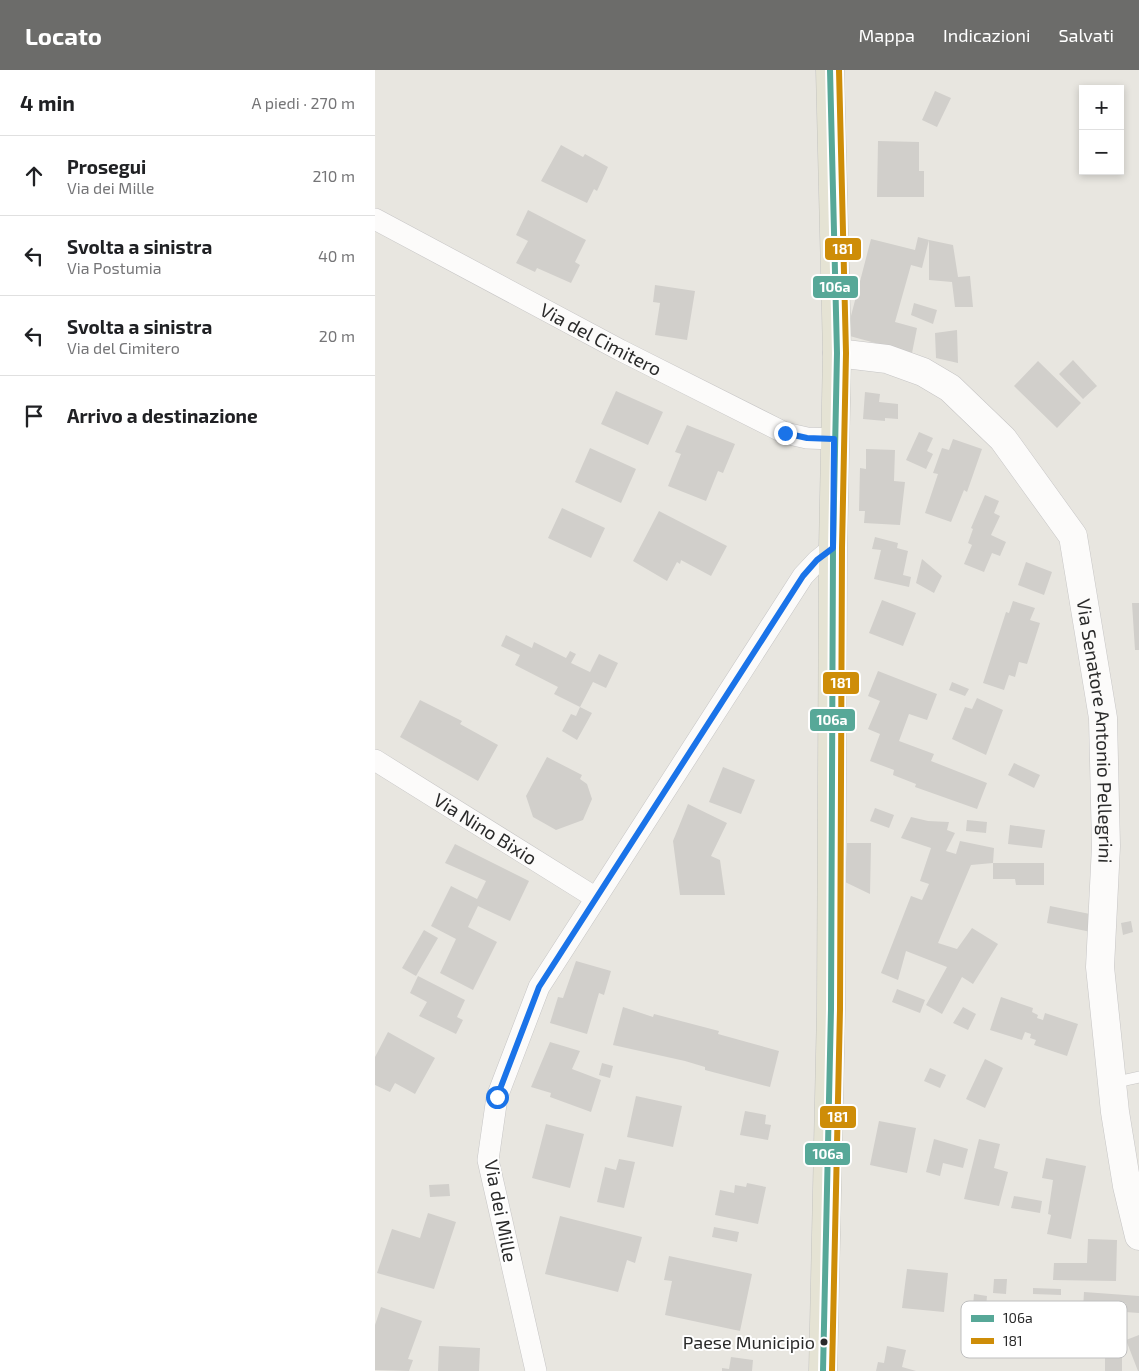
<!DOCTYPE html>
<html lang="it">
<meta charset="utf-8">
<style>
:root{--surface:#fff;--page:#f2f2f2;--text:#202124;--muted:#757577;--line:#e0e0e0;--accent:#6c6c6a}
body{margin:0;font-family:"Exo 2",sans-serif;background:var(--page);color:var(--text)}
.controls{position:absolute;right:15px;top:15px;display:grid;overflow:hidden;border-radius:0px;box-shadow:0 2px 8px #0003}
.controls button{width:45px;height:45px;display:grid;place-items:center;padding:0;border:0;border-bottom:1px solid var(--line);background:var(--surface);color:var(--text);font:25px sans-serif}
.stop{position:absolute;width:15px;height:15px;margin:-11px;border:4px solid #1a73e8;border-radius:50%;background:#fff}
.stop.end{background:#1a73e8;border-color:#fff;box-shadow:0 1px 5px #0008}
.list{margin:0;padding:0;list-style:none}
h2{display:flex;justify-content:space-between;align-items:center;height:65px;margin:0;padding:0 20px;font-size:21px}
h2 small{font-size:16px;font-weight:400;color:var(--muted)}
.list li{display:grid;grid-template-columns:32px 1fr auto;gap:15px;align-items:center;box-sizing:border-box;height:80px;padding:0 20px;border-top:1px solid var(--line)}
.list b{display:block;font-size:19px;white-space:nowrap}
.list p{margin:0;font-size:16px;white-space:nowrap;color:var(--muted)}
.list em{font-size:16px;font-style:normal;color:var(--muted)}
.icon{flex:none;width:28px;height:28px;fill:none;stroke:currentColor;stroke-width:2;stroke-linecap:round;stroke-linejoin:round}
.map{position:relative;flex:none;width:764px;height:1301px;overflow:hidden}
header{display:flex;align-items:center;gap:30px;box-sizing:border-box;height:70px;padding:0 25px;background:var(--accent);color:#fff}
header strong{font-size:24px}
nav{display:flex;gap:28px;margin-inline-start:auto;font-size:18px}
main{display:flex}
aside{flex:1;background:var(--surface)}
.map>svg:first-child{display:block}
.building{fill:#d1cfcb}
.lines{fill:none;stroke-linecap:round;stroke-linejoin:round}
.lane-casing{stroke:#c6c5c5;stroke-width:12}
.street-casing{stroke:#c6c5c5;stroke-width:22}
.secondary-casing{stroke:#c6c5c5;stroke-width:29}
.primary-casing{stroke:#c4c4c1;stroke-width:29}
.lane{stroke:#fcfbfa;stroke-width:11}
.street{stroke:#fcfbfa;stroke-width:21}
.secondary{stroke:#fcfbfa;stroke-width:28}
.primary{stroke:#e5e3d4;stroke-width:28}
.bus-1-casing{stroke:#fff;stroke-width:10}
.bus-2-casing{stroke:#fff;stroke-width:10}
.bus-1{stroke:#57a898;stroke-width:6}
.bus-2{stroke:#ce8d08;stroke-width:6}
.route{stroke:#1a73e8;stroke-width:6}
.bus-dot{fill:#2a2a2a;stroke:#fff;stroke-width:2}
.labels{text-anchor:middle;stroke-width:4;stroke-linejoin:round;paint-order:stroke}
.bus-label{font-size:18px;fill:#2a2a2a;stroke:#fff;text-anchor:end}
.street-label{font-size:19px;fill:#2a2a2a;stroke:#fff}
.key{fill:#fff;stroke:#bfbfbf;stroke-width:1}
.key-label{font-size:14px;fill:#2a2a2a}
.line-badge{stroke:#fff;stroke-width:2}
.badge-label{font-size:14px;text-anchor:middle;font-weight:bold;fill:#fff}
</style>
<header>
<strong>Locato</strong>
<nav><a>Mappa</a><a>Indicazioni</a><a>Salvati</a></nav>
</header>
<main>
<aside>
<h2>4 min<small>A piedi · 270 m</small></h2>
<ul class="list">
<li><svg class="icon" aria-label="ahead" viewBox="0 0 24 24"><path d="M12 20V5M6 11l6-6 6 6"/></svg><div><b>Prosegui</b><p>Via dei Mille</p></div><em>210 m</em></li>
<li><svg class="icon" aria-label="left" viewBox="0 0 24 24"><path d="M17 20v-9H6M10 6l-5 5 5 5"/></svg><div><b>Svolta a sinistra</b><p>Via Postumia</p></div><em>40 m</em></li>
<li><svg class="icon" aria-label="left" viewBox="0 0 24 24"><path d="M17 20v-9H6M10 6l-5 5 5 5"/></svg><div><b>Svolta a sinistra</b><p>Via del Cimitero</p></div><em>20 m</em></li>
<li><svg class="icon" aria-label="arrive" viewBox="0 0 24 24"><path d="M6 21V4h12l-3 4 3 4H6"/></svg><div><b>Arrivo a destinazione</b></div></li>
</ul>
</aside>
<div class="map">
<svg width="764" height="1301" viewBox="0 0 764 1301">
<rect width="100%" height="100%" fill="#e8e6e0"/>
<!-- building -->
<path class="building" d="M560 21 576 28 562 57 547 50Z
M503 71 544 72V101H549V127H502Z
M186 75 208 87 210 84 233 97 222 121 219 119 212 133 166 111Z
M153 140 211 170 200 192 205 195 196 213 162 198 160 202 141 193 153 171 141 165Z
M543 167 554 170 547 198 536 195 520 252 542 258 537 283 471 265 496 169 540 180Z
M554 170 578 175 583 207 595 206 598 237H580L577 212 554 210Z
M280 215 320 221 312 270 280 265 285 233 278 232Z
M539 233 562 240 558 254 536 245Z
M582 260 583 293 561 288 560 263Z
M698 290 722 316 708 329 684 304Z
M663 291 706 333 682 358 639 316Z
M241 321 288 342 273 375 226 354Z
M490 322 505 324 504 332 523 334V349L510 348V351L488 349Z
M312 355 360 374 348 403 343 401 331 431 293 416 306 384 300 382Z
M544 362 558 368 552 381 558 384 551 399 531 390Z
M578 369 607 379 592 422 589 420 576 452 550 443 563 404 558 403 567 378 574 380Z
M215 378 261 399 246 433 200 412Z
M491 379 520 380 519 411 530 412 525 455 489 453 490 441H484L485 398 491 399Z
M610 425 624 431 619 443 625 446 616 465 631 472 625 486 617 483 609 502 589 494 597 475 593 473 598 459 596 458Z
M187 438 230 458 216 488 173 468Z
M284 441 352 476 336 506 306 490 305 494 302 492 292 511 258 491Z
M500 467 523 473 522 478 533 481 528 505 536 507 534 517 499 509 506 480 497 479Z
M547 489 567 506 559 523 541 513Z
M651 492 677 502 669 525 643 515Z
M507 530 541 543 528 576 494 563Z
M638 531 660 538 655 550 665 553 652 594 644 592 640 607 634 605 629 620 608 613 631 542 634 543Z
M757 533H764V580H760Z
M131 565 157 578 159 572 191 588 195 581 201 584 196 593 215 602 224 584 243 593 231 618 218 612 205 637 179 624 183 617 140 595 145 585 126 576Z
M503 601 562 624 552 650 534 644 524 671 559 684 556 691 612 713 602 739 540 717 541 714 518 705 519 700 495 691 505 664 493 659 505 631 493 626Z
M577 612 594 619 590 626 574 620Z
M602 628 628 640 611 685 577 669 590 637 597 639Z
M45 630 87 651 85 654 123 675 103 711 25 667Z
M205 637 217 643 202 670 187 661 196 644 201 646Z
M172 687 207 705 205 709 212 714 217 729 208 750 181 760 158 747 151 726Z
M639 693 665 705 659 718 633 705Z
M348 697 380 710 366 744 334 732Z
M313 734 352 753 336 786 345 790 350 825H305L298 771Z
M500 738 519 745 514 758 495 751Z
M536 747 553 751 574 752 572 760 580 763 571 781 581 784 585 771 619 778 618 793H669V815H641L640 809H618V793L596 795 563 873 582 879 597 858 623 874 598 914 587 907 567 944 551 935 572 897 531 881 523 910 506 903 536 826 547 830 554 814 545 811 556 778 526 768Z
M592 750 612 752 611 763 591 761Z
M635 755 670 760 667 778 633 774Z
M472 773H496L495 824 470 812Z
M80 774 154 811 135 851 103 836 93 857 122 872 98 920 65 903 81 869 56 856 76 816 102 829 111 811 70 793Z
M675 836 715 844 716 862 672 853Z
M756 851 758 862 748 865 746 853Z
M49 860 63 868 41 906 27 898Z
M201 891 236 901 229 925 224 923 212 964 175 953 183 927 188 928Z
M43 906 90 930 82 947 88 950 81 964 44 946 52 932 35 923Z
M522 919 550 930 545 943 517 932Z
M626 927 658 938 657 942 663 945 662 948 668 950 670 943 703 954 692 986 659 975 661 970 655 968 656 964 650 962 647 970 615 960Z
M248 937 278 947 279 944 344 961 343 964 404 981 395 1017 330 1000V997L310 991 238 975Z
M588 937 601 944 593 960 578 953Z
M13 962 60 988 40 1024 20 1013 15 1022 0 1015V987Z
M175 972 205 981 197 999 226 1010 216 1042 175 1027 176 1023 156 1017Z
M610 989 628 998 610 1038 591 1029Z
M227 993 238 996 235 1008 224 1005Z
M555 998 571 1005 565 1018 549 1011Z
M261 1026 307 1036 298 1077 252 1067Z
M370 1041 391 1045 390 1054 396 1055 393 1070 365 1065Z
M504 1051 541 1058 532 1103 495 1095Z
M171 1054 209 1064 195 1118 157 1108Z
M559 1069 593 1079 588 1098 568 1093 565 1106 551 1102Z
M604 1069 625 1074 619 1098 633 1102 624 1136 589 1129Z
M671 1088 711 1096 696 1169 672 1164 676 1145 673 1144 678 1110 667 1108Z
M244 1089 260 1092 249 1138 222 1132 230 1097 241 1100Z
M372 1113 391 1117 383 1154 340 1145 345 1120 359 1123 360 1115 371 1117Z
M74 1114 75 1126 55 1127 54 1115Z
M639 1126 667 1131 665 1143 636 1138Z
M53 1143 81 1152 59 1219 2 1203 17 1159 45 1168Z
M185 1146 267 1167 260 1193 252 1190 243 1222 170 1204Z
M339 1157 364 1162 362 1172 337 1167Z
M713 1169 742 1170 741 1211 678 1210 679 1193H712Z
M294 1186 377 1204 365 1261 290 1245 297 1211 289 1210Z
M532 1199 573 1203 569 1242 527 1238Z
M619 1209H632L631 1224 618 1223Z
M658 1218 686 1219V1225L658 1224Z
M709 1222 764 1226V1243L708 1239Z
M599 1224 612 1226 610 1249 597 1248Z
M6 1237 47 1251 33 1289 38 1290 34 1301 0 1300V1255Z
M725 1256H747V1301H730V1286H725Z
M764 1265V1301H763L751 1270Z
M64 1276 105 1278 104 1301H63Z
M512 1276 531 1280 527 1297 541 1301H501L503 1292 509 1293Z
M356 1287 378 1290 377 1301H347V1298L354 1299Z"/>
<g class="lines">
<defs>
<path id="lane" d="M737 1013 764 1007"/>
<g id="street">
<path id="s1" d="M0 149 245 280 410 363 432 368 459 369"/>
<path id="s2" d="M0 690 221 828"/>
<path d="M161 1301 113 1090 122 1027 164 917 428 506 442 491 458 478"/>
</g>
<g id="secondary">
<path id="s3" d="M462 283 512 289 548 302 575 318 628 369 698 466 728 648 731 776 725 897 740 1042 752 1116 764 1166"/>
</g>
<path id="primary" d="M448 1301 456 939 458 478 462 283 455 0"/>
</defs>
<!-- lane casing -->
<use href="#lane" class="lane-casing"/>
<!-- street casing -->
<use href="#street" class="street-casing"/>
<!-- secondary casing -->
<use href="#secondary" class="secondary-casing"/>
<!-- primary casing -->
<use href="#primary" class="primary-casing"/>
<!-- lane -->
<use href="#lane" class="lane"/>
<!-- street -->
<use href="#street" class="street"/>
<!-- secondary -->
<use href="#secondary" class="secondary"/>
<!-- primary -->
<use href="#primary" class="primary"/>
<defs>
<path id="bus-1" d="M448 1301 456 939 458 478 462 283 455 0"/>
<path id="bus-2" d="M457 1301 465 939 467 478 471 283 464 0"/>
</defs>
<!-- bus-1 casing -->
<use href="#bus-1" class="bus-1-casing"/>
<!-- bus-2 casing -->
<use href="#bus-2" class="bus-2-casing"/>
<!-- bus-1 -->
<use href="#bus-1" class="bus-1"/>
<!-- bus-2 -->
<use href="#bus-2" class="bus-2"/>
</g>
<g class="lines">
<!-- route -->
<path class="route" d="M122 1027 164 917 428 506 442 490 458 478 459 369 432 368 410 363"/>
</g>
<!-- markers -->
<circle class="bus-dot" cx="449" cy="1272" r="4.5"/>
<g class="labels">
<!-- bus labels -->
<g class="bus-label">
<text x="440" y="1279">Paese Municipio</text>
</g>
<!-- street labels -->
<g class="street-label">
<text dy="7" stroke="none"><textPath href="#s1" startOffset="256">Via del Cimitero</textPath></text>
<text dy="7" stroke="none"><textPath href="#s3" startOffset="510">Via Senatore Antonio Pellegrini</textPath></text>
<text dy="7" stroke="none"><textPath href="#s2" startOffset="130">Via Nino Bixio</textPath></text>
<text transform="translate(126 1141) rotate(79)" y="7">Via dei Mille</text>
</g>
</g>
<!-- legend -->
<rect x="586" y="1231" width="166" height="57" rx="8" class="key"/>
<rect x="596" y="1245" width="23" height="7" fill="#57a898"/>
<rect x="596" y="1268" width="23" height="6" fill="#ce8d08"/>
<g class="key-label">
<text x="628" y="1253">106a</text>
<text x="628" y="1276">181</text>
</g>
<g class="line-badge">
<rect x="449" y="167" width="38" height="24" rx="5" fill="#ce8d08"/>
<rect x="437" y="205" width="47" height="24" rx="5" fill="#57a898"/>
<rect x="447" y="601" width="38" height="24" rx="5" fill="#ce8d08"/>
<rect x="434" y="638" width="47" height="24" rx="5" fill="#57a898"/>
<rect x="444" y="1035" width="38" height="24" rx="5" fill="#ce8d08"/>
<rect x="429" y="1072" width="47" height="24" rx="5" fill="#57a898"/>
</g>
<g class="badge-label">
<text x="468" y="184">181</text>
<text x="460" y="222">106a</text>
<text x="466" y="618">181</text>
<text x="457" y="655">106a</text>
<text x="463" y="1052">181</text>
<text x="453" y="1089">106a</text>
</g>
</svg>
<div class="controls">
<button>+</button>
<button>−</button>
</div>
<div class="stop" style="left:122px;top:1027px"></div>
<div class="stop end" style="left:410px;top:363px"></div>
</div>
</main>
